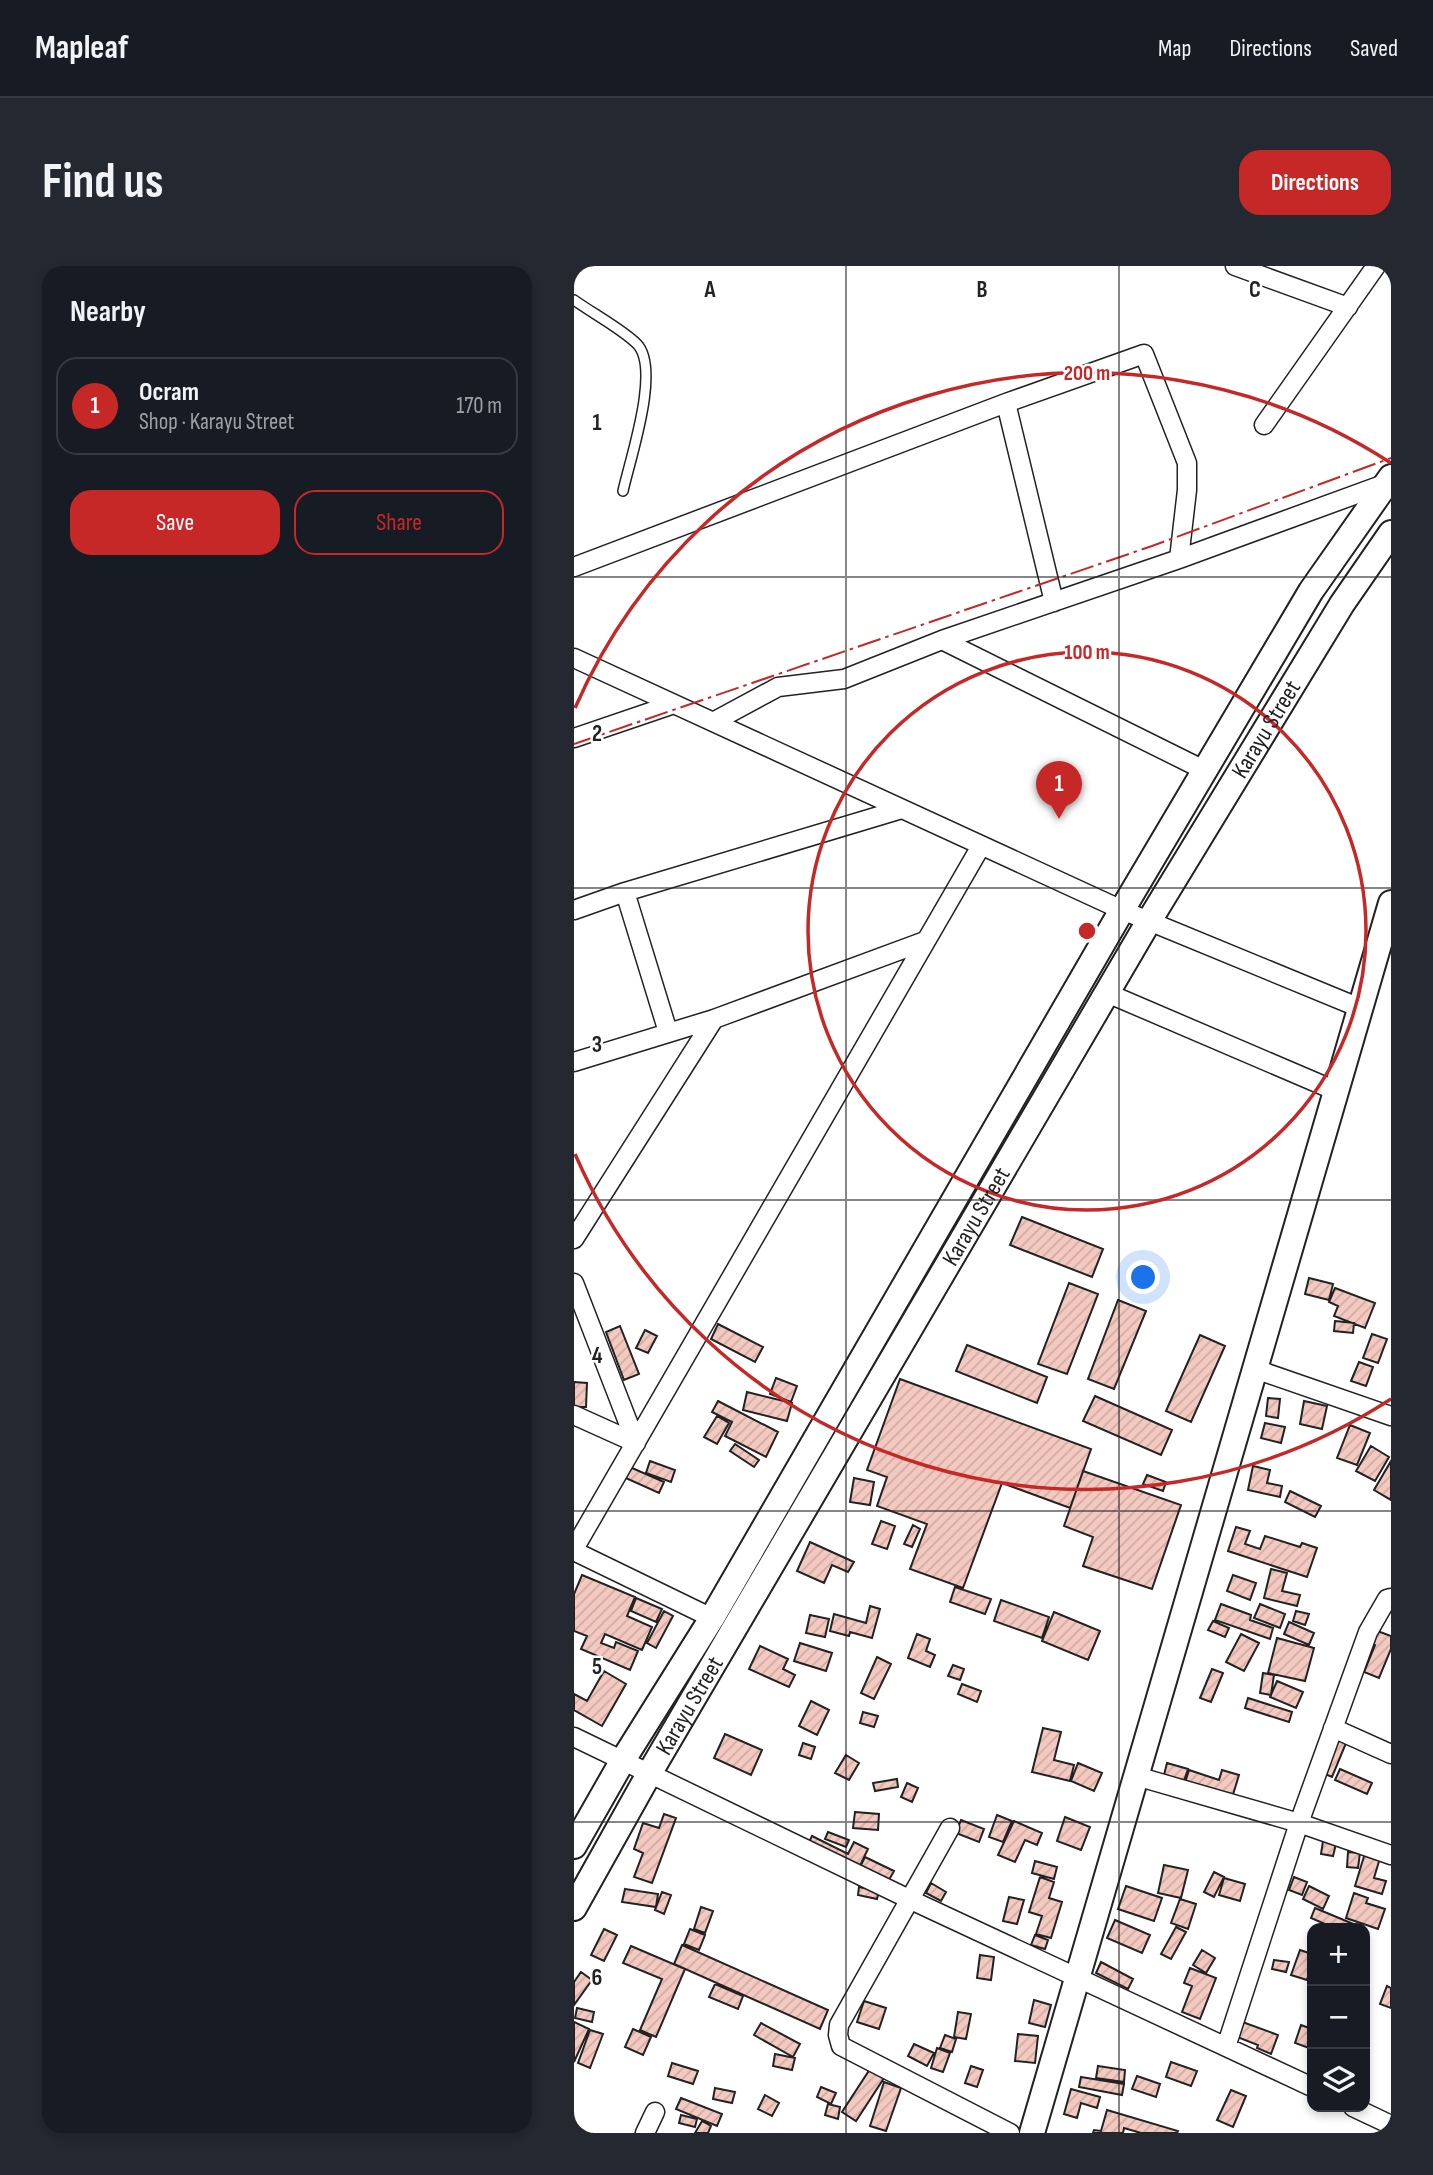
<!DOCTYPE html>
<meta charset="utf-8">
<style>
:root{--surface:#171b24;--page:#242831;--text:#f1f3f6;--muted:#9ea1a6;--line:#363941;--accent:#c62828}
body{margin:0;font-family:"Sofia Sans Condensed",sans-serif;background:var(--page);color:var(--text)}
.controls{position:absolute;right:21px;bottom:21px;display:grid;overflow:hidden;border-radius:14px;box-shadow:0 4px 10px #0003}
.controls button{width:63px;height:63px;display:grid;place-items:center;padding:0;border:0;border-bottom:2px solid var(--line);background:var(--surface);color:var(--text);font:35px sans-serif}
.you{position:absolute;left:570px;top:1012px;width:24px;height:24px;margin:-18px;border:5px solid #fff;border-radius:50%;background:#1a73e8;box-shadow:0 0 0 10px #1a73e833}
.badge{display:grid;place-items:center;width:46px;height:46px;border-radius:50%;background:var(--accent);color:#fff;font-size:23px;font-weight:700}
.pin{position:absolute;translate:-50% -58px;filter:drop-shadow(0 2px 4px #0008)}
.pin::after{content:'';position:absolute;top:37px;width:24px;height:21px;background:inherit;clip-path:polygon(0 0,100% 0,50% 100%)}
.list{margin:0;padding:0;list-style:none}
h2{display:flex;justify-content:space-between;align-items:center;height:91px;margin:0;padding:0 28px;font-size:30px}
h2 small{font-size:23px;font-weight:400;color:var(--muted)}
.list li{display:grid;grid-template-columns:46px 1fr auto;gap:21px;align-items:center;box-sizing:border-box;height:98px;margin:0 14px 14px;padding:0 14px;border:2px solid var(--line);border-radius:21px}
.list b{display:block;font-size:26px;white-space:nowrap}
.list p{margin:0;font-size:23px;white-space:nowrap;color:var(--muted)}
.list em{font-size:23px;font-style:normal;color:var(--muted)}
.actions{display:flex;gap:14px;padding:21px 28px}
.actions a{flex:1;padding:16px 0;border:2px solid var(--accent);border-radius:21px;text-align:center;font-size:24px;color:var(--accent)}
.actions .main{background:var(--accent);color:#fff}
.icon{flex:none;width:38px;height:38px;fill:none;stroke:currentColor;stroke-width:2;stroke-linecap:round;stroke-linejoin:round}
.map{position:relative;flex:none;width:817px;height:1867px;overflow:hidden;border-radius:21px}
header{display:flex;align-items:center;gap:42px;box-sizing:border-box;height:98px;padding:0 35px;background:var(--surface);border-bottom:2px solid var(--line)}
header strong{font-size:33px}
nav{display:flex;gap:38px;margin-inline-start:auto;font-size:24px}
.intro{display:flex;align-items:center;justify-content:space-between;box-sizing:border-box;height:168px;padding:0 42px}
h1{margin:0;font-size:49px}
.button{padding:18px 32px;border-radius:21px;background:var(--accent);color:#fff;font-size:24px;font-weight:700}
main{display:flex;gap:42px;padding:0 42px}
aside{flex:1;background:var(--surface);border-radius:21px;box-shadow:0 4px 10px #0003}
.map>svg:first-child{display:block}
.building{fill:url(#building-hatch);stroke:#222;stroke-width:2}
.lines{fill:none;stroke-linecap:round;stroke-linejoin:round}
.lane-casing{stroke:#222;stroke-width:12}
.street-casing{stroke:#222;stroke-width:21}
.secondary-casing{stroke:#222;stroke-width:28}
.lane{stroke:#fff;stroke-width:9}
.street{stroke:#fff;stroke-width:18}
.secondary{stroke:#fff;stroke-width:24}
.power{stroke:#c62828;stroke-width:2;stroke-dasharray:24 5 3.5 5;stroke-linecap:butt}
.grid{fill:none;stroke:#222;stroke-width:2;stroke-opacity:0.55}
.ring{fill:none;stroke:#c62828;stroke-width:3.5}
.labels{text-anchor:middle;stroke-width:5;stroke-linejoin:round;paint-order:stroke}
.street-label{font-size:24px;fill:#222;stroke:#fff}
.grid-label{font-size:23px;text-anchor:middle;font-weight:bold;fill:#222;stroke:#fff;stroke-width:5;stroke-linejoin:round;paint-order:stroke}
.centre{fill:#c62828;stroke:#fff;stroke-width:3.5}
.ring-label{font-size:21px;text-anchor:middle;font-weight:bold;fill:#c62828;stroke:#fff;stroke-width:5;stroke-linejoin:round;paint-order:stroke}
</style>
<header>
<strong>Mapleaf</strong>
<nav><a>Map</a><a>Directions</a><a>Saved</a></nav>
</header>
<div class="intro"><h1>Find us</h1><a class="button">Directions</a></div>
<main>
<aside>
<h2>Nearby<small></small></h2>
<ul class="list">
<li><span class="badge">1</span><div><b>Ocram</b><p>Shop · Karayu Street</p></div><em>170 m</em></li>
</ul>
<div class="actions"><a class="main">Save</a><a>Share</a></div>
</aside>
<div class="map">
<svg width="817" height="1867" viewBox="0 0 817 1867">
<defs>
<pattern id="building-hatch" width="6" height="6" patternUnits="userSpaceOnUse" patternTransform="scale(1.75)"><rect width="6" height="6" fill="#f3c9c0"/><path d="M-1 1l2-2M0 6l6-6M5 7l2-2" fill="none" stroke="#d0aca5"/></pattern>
</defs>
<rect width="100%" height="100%" fill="#fff"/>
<!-- building -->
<path class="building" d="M448 951 529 983 518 1011 436 979Z
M735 1012 759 1018 755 1034 731 1028Z
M495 1017 524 1028 493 1108 464 1098Z
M761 1022 801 1037 791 1062 760 1050 764 1040 755 1036Z
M544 1034 572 1045 540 1123 514 1113Z
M761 1055 780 1057 779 1067 760 1065Z
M144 1058 189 1081 181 1096 137 1073Z
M46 1060 65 1108 50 1114 32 1066Z
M71 1064 83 1070 74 1087 62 1082Z
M798 1068 813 1073 804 1097 789 1092Z
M626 1069 651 1080 617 1156 592 1145Z
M393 1079 473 1111 463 1137 382 1105Z
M785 1096 799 1101 792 1120 777 1115Z
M202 1112 223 1120 217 1136 196 1128Z
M326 1113 517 1183 496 1242 428 1217 389 1322 336 1303 353 1258 303 1240 313 1211 293 1204Z
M0 1116 13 1117 12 1141H0Z
M173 1126 218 1137 213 1155 169 1144Z
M521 1130 598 1164 587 1189 509 1155Z
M694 1132 706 1133 704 1152 692 1150Z
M144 1135 204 1166 192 1191 151 1170 158 1156 138 1146Z
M730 1135 753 1140 748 1163 726 1158Z
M143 1150 155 1157 143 1178 130 1171Z
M691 1157 711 1161 707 1177 687 1172Z
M776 1159 796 1167 783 1199 763 1192Z
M161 1178 185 1194 180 1201 156 1185Z
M797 1180 815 1191 801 1215 782 1205Z
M76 1195 101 1204 97 1216 72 1207Z
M817 1195V1234L800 1224Z
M49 1198 90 1216 85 1227 45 1209Z
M679 1200 696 1204 693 1217 708 1220 706 1231 674 1224Z
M509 1205 607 1239 578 1323 509 1300 519 1271 490 1260Z
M573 1209 592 1216 589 1225 569 1218Z
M280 1212 300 1216 296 1239 276 1236Z
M716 1225 747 1240 741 1251 711 1236Z
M307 1255 321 1260 313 1283 298 1278Z
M339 1259 346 1263 338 1281 330 1278Z
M662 1261 676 1265 671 1278 686 1283 691 1270 726 1281 728 1277 743 1282 733 1311 654 1285Z
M236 1276 280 1296 274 1306 258 1299 250 1317 223 1305Z
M697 1303 713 1307 708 1325 726 1329 723 1340 690 1332Z
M8 1309 61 1331 53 1350 78 1361 68 1384 31 1368 27 1377 40 1382 42 1376 64 1385 56 1404 7 1383 13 1370 0 1365V1328Z
M659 1309 682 1317 676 1334 653 1325Z
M381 1321 417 1333 411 1348 376 1336Z
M62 1332 88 1343 82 1356 57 1345Z
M427 1334 475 1351 468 1372 420 1355Z
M647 1338 677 1349 676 1354 699 1362 696 1373 641 1354Z
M686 1338 711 1348 706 1362 680 1352Z
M296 1340 306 1343 298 1372 276 1366 275 1370 256 1365 260 1348 292 1357Z
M90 1345 99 1350 82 1382 73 1377Z
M722 1345 735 1348 731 1359 719 1355Z
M480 1346 526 1365 514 1394 468 1375Z
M236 1349 255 1353 251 1371 232 1367Z
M639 1355 655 1362 651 1371 634 1364Z
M715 1356 740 1367 735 1379 710 1368Z
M793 1361 817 1370V1383L805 1412 790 1406 801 1379 788 1374Z
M343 1368 356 1373 352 1385 361 1389 356 1401 334 1392Z
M667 1368 685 1377 670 1405 652 1396Z
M703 1372 740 1382 731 1415 694 1407Z
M226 1377 258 1387 252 1405 220 1395Z
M186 1380 214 1393 209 1403 221 1409 215 1421 175 1403Z
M303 1391 317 1398 300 1433 287 1427Z
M379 1399 390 1403 386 1414 374 1410Z
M638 1403 649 1407 637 1436 626 1432Z
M30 1405 52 1418 28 1460 0 1444V1428L13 1435Z
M689 1407 700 1409 697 1429 686 1427Z
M703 1415 729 1426 722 1442 696 1431Z
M388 1418 407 1425 403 1436 384 1428Z
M674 1432 718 1446 715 1456 671 1442Z
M237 1435 255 1444 243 1469 225 1460Z
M289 1446 304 1450 300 1461 286 1457Z
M469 1462 487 1466 480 1494 500 1499 496 1515 458 1506Z
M151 1468 188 1484 177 1509 140 1492Z
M752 1469 772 1477 758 1511 746 1506Z
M229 1477 241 1481 237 1493 225 1489Z
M272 1489 285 1497 275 1514 261 1507Z
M504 1497 528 1507 520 1525 497 1515Z
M593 1497 614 1503 610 1515 590 1509Z
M766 1503 798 1517 793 1528 761 1514Z
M615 1504 645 1514 648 1504 665 1509 657 1535 610 1520Z
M323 1513 324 1521 301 1525 299 1517Z
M333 1517 344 1522 338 1536 327 1531Z
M281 1546 305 1548 304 1564 279 1562Z
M90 1548 102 1552 78 1617 60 1611 69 1587 60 1583 69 1557 85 1562Z
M423 1549 438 1555 429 1576 415 1571Z
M491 1551 516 1561 507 1584 483 1575Z
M387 1554 410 1563 405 1576 382 1567Z
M440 1555 468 1567 463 1579 451 1574 441 1596 424 1589Z
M254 1566 275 1574 272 1581 251 1573Z
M238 1570 274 1588 280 1576 294 1583 284 1604 233 1580Z
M749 1575 762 1578 759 1590 747 1588Z
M794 1577 809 1582 800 1612 812 1615 808 1628 781 1620Z
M774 1586 786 1587 784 1602 773 1601Z
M291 1591 320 1605 311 1621 283 1607Z
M461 1595 483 1601 480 1613 458 1607Z
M590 1599 614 1604 607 1632 584 1627Z
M640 1606 650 1611 640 1631 630 1626Z
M466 1611 480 1616 475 1632 488 1636 477 1672 462 1668 468 1650 455 1646Z
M720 1611 733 1616 728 1629 715 1624Z
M650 1612 671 1618 666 1635 645 1629Z
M357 1617 372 1626 367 1635 352 1627Z
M552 1620 588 1632 580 1655 544 1643Z
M735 1620 755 1630 749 1643 729 1633Z
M285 1621 305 1625 303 1633 284 1629Z
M51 1623 84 1628 82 1641 48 1636Z
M88 1626 97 1629 90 1648 81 1644Z
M780 1627 794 1632 792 1637 811 1643 804 1663 772 1652Z
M435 1631 450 1634 443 1658 429 1655Z
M606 1633 622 1638 614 1663 597 1657Z
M127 1641 139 1645 131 1667 120 1663Z
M741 1642 789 1662H760L737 1652Z
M541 1654 576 1669 568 1687 533 1672Z
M602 1661 612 1666 597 1693 587 1688Z
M30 1663 43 1669 30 1695 17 1689Z
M116 1663 131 1669 125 1684 110 1678Z
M461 1669 474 1674 471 1683 457 1679Z
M108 1679 254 1744 246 1763 100 1698Z
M57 1680 111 1703 82 1771 66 1764 88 1713 49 1697Z
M628 1684 641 1692 632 1707 619 1699Z
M726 1684 738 1688V1699L733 1714 717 1709Z
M406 1689 420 1691 417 1714 403 1712Z
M700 1694 715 1696 712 1706 698 1703Z
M527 1696 559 1713 554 1723 522 1707Z
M616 1702 642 1712 626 1753 608 1746 618 1720 610 1717Z
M7 1706 18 1714 0 1739V1716Z
M141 1718 169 1730 164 1743 135 1731Z
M813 1720 817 1722V1742L806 1738Z
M460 1734 477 1739 471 1761 455 1757Z
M290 1735 312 1742 305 1763 283 1756Z
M3 1742 20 1746 18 1756 1 1752Z
M384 1746 397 1748 392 1773 380 1771Z
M663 1754 704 1769 697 1788 683 1782 684 1779 658 1769Z
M0 1756 15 1763 0 1796Z
M187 1757 226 1778 219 1791 180 1769Z
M727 1759 738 1763V1783L721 1777Z
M59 1763 77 1771 69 1789 51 1781Z
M16 1764 29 1768 16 1802 4 1797Z
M444 1768 464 1770 461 1797 441 1795Z
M371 1769 382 1773 378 1786 366 1782Z
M340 1778 360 1787 353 1800 334 1790Z
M363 1782 376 1787 369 1806 357 1802Z
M201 1788 221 1792 218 1804 199 1800Z
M597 1796 623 1805 617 1820 592 1811Z
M98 1797 124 1805 119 1818 94 1810Z
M298 1800 312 1809 282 1855 268 1846Z
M397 1800 409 1804 403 1821 391 1817Z
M524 1800 551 1804 550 1816 522 1812Z
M563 1810 586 1818 582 1831 558 1823Z
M507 1811 550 1818 548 1829 505 1821Z
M310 1816 327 1822 312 1865 296 1860Z
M247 1821 262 1827 257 1838 243 1831Z
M141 1822 161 1826 158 1837 139 1833Z
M497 1823 526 1831 523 1842 507 1837 503 1852 490 1848Z
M657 1824 672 1830 659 1861 643 1854Z
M191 1829 205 1837 198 1850 184 1843Z
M107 1832 148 1848 143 1860 102 1843Z
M254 1838 266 1841 264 1853 251 1849Z
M533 1844 604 1865 603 1867H567L550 1862 549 1867H519L520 1864 527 1865Z
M107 1849 123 1853 121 1861 105 1857Z
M128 1855 137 1860 134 1867H121Z"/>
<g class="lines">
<defs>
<path id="lane" d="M0 34C18 47 48 63 63 78 87 103 56 193 49 225"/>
<path id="street" d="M661 0 774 41
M432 137 480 336
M690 159 802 0
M0 301 432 137 570 88 613 197V224L605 293
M368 374 632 505
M0 392 548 644 786 742
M139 456 204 421 270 413 368 374 605 293 813 217
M0 472 100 438
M51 626 94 766
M0 644 51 626 328 543
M533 727 762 825
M0 796 140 753 351 675
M0 973 140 753
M0 1017 62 1177
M681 1103 817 1150
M0 1149 62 1177
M0 1283 407 580
M0 1285 138 1352
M759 1462 817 1488
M0 1471 337 1634 738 1821
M562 1510 725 1557 817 1589
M376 1562 265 1759 264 1769 267 1780 436 1867
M652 1781 725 1557 794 1366 813 1333 817 1332
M779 1841 817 1859
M71 1867 81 1846"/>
<g id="secondary">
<path d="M0 1580 49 1494 138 1352 548 644 737 325 817 211"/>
<path id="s1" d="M0 1642 75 1508 575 655 768 338 817 267"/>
<path d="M458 1867 817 637"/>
</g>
</defs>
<!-- lane casing -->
<use href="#lane" class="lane-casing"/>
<!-- street casing -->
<use href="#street" class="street-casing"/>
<!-- secondary casing -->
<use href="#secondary" class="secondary-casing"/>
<!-- lane -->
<use href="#lane" class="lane"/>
<!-- street -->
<use href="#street" class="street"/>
<!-- secondary -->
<use href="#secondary" class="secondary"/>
<!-- power -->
<path class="power" d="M0 478 578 280 817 192"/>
</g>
<!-- grid -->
<path class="grid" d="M272 0V1867M545 0V1867M0 311H817M0 622H817M0 934H817M0 1245H817M0 1556H817"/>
<!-- distance rings -->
<g class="ring">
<circle cx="513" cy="665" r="279"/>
<path d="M817 1133A558 558 0 0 1 1 888M1 442A558 558 0 0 1 817 197"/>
</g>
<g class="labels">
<!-- street labels -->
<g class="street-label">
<text dy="8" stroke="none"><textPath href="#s1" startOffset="1367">Karayu Street</textPath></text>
<text dy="8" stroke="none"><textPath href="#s1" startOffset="800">Karayu Street</textPath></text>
<text dy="8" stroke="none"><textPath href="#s1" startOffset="233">Karayu Street</textPath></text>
</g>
</g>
<g class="grid-label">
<text x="136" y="31">A</text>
<text x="408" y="31">B</text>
<text x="681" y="31">C</text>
<text x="23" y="164">1</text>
<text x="23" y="475">2</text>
<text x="23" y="786">3</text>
<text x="23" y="1097">4</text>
<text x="23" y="1408">5</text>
<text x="23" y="1719">6</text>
</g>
<circle cx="513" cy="665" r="10" class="centre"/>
<g class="ring-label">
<text x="513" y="114">200 m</text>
<text x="513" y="393">100 m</text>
</g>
</svg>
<div class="controls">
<button>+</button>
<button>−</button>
<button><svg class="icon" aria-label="layers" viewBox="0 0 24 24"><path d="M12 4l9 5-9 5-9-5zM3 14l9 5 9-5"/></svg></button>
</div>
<div class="you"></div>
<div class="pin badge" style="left:485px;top:553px">1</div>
</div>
</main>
